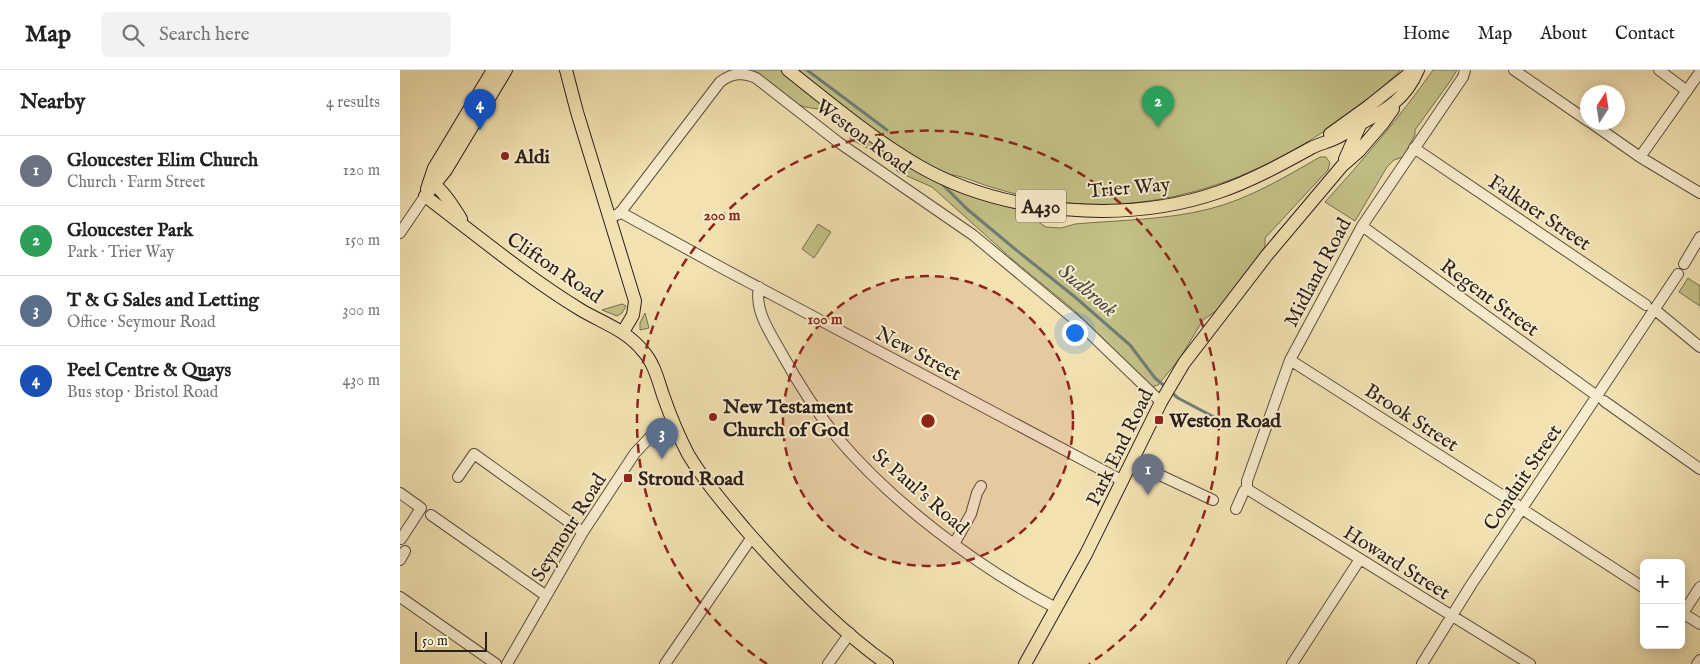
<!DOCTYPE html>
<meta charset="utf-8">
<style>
:root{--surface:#fff;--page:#f2f2f2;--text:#222;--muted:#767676;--line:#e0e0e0;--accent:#8f2418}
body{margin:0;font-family:"IM FELL English",serif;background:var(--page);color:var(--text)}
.controls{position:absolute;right:15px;bottom:15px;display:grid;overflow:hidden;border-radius:8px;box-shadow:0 2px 12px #0003}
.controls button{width:45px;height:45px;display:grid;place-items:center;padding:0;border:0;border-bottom:1px solid var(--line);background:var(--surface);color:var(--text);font:25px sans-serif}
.compass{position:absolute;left:1180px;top:15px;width:45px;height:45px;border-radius:50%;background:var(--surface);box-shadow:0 2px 12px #0003;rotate:12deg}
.scale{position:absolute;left:15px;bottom:12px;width:72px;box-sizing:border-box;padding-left:5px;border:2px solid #2a1f19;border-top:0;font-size:14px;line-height:18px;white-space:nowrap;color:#2a1f19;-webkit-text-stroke:4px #f7eccd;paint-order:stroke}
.you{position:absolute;left:674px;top:262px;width:18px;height:18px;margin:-12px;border:4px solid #fff;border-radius:50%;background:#1a73e8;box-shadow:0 0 0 8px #1a73e833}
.badge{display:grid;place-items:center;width:32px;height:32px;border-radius:50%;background:var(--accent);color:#fff;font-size:16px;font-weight:700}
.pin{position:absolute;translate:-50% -41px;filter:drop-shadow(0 1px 2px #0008)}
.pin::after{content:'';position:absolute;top:26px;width:18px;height:15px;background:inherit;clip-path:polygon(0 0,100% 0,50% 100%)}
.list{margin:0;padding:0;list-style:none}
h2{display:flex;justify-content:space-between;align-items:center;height:65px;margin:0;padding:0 20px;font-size:21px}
h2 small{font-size:16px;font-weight:400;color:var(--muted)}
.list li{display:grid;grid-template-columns:32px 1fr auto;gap:15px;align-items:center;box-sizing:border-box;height:70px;padding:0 20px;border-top:1px solid var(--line)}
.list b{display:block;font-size:19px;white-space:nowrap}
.list p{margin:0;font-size:16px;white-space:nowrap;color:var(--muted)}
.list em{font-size:16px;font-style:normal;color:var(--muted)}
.icon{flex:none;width:28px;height:28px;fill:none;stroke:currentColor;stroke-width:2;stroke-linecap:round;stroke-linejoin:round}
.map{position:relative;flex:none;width:1300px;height:594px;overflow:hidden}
header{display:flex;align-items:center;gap:30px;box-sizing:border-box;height:70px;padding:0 25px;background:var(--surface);border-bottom:1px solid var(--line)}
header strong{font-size:24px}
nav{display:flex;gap:28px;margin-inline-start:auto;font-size:18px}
.search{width:350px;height:45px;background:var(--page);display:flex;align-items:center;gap:12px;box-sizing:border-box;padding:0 18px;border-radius:8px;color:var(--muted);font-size:19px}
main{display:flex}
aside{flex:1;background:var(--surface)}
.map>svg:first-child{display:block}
.green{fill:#c3c187;stroke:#767050}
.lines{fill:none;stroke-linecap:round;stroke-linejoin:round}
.stream{stroke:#6f7d76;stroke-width:3}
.minor-casing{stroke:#5c503f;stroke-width:12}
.major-casing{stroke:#2a1f19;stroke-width:14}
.minor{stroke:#f7eccd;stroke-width:10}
.major{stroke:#f2e2b2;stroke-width:12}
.ring{fill:none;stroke:#8f2418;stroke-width:2.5;stroke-dasharray:9 6}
.poi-dot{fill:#8f2418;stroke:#f7eccd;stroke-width:2}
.labels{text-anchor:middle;stroke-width:4;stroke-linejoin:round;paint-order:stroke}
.shield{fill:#f7eccd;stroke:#685c4f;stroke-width:1}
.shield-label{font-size:19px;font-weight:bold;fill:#2a1f19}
.street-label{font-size:20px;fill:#2a1f19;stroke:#f7eccd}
.poi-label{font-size:20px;font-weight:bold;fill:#2a1f19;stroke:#f7eccd;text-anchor:start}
.water-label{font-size:21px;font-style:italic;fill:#4c4e48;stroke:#f7eccd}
.centre{fill:#8f2418;stroke:#f7eccd;stroke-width:2.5}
.ring-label{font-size:15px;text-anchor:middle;font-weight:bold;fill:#8f2418;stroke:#f7eccd;stroke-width:4;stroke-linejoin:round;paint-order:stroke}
</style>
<header>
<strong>Map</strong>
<div class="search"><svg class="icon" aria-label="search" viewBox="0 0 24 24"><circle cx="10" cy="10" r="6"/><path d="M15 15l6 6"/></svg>Search here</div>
<nav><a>Home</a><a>Map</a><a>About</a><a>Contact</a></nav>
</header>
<main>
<aside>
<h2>Nearby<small>4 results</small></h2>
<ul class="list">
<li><span class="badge" style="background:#6b7280">1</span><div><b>Gloucester Elim Church</b><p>Church · Farm Street</p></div><em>120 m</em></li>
<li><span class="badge" style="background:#2e9e5b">2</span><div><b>Gloucester Park</b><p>Park · Trier Way</p></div><em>150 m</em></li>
<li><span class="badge" style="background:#5c6f8a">3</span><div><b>T &amp; G Sales and Letting</b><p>Office · Seymour Road</p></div><em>300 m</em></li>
<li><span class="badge" style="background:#1a4fb4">4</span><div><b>Peel Centre &amp; Quays</b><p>Bus stop · Bristol Road</p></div><em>430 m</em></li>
</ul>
</aside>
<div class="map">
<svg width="1300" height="594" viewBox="0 0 1300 594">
<rect width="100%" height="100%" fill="#f2e2b2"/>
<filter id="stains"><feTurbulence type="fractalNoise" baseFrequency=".004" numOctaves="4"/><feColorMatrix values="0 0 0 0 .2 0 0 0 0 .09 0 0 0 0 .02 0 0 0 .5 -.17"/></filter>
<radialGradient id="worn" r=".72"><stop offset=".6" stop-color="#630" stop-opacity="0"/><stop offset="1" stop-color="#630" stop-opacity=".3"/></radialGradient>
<!-- green -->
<path class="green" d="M342 0H1001C906 89 784 150 650 131 630 128 610 123 591 117 574 112 562 105 544 104L602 134 618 139 646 157 661 158 675 154C719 150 766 150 809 139 849 129 885 107 920 87H926L930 93 928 100 865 168V177L834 220 816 241 803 250 780 288 758 315 752 317 675 241 612 189 532 117 498 102 478 80 469 79 450 69 451 62 456 50 430 38 418 39 405 37 369 23Z
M1033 0H1057L1051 10 1015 60V65L1003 87 994 90 987 97 955 151 925 132C963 90 1000 47 1033 0Z
M418 154 431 162 414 188 402 179Z
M1288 208 1300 216V236L1279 222Z
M222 234 226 236 222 243 217 246 202 240Z
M245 243 249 258 240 260V253Z"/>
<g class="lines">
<!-- stream -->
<path class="stream" d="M407 0 487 60
M541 113 567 139 615 179 675 227 730 275 755 308 767 318
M771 322 778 328 831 356"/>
<defs>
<path id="minor" d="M1114 0 1188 51
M1259 0 1287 21
M1190 52 1240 87 1300 123
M1014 78 1246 235
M1240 87 1300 2
M220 142 322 198 723 411
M210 147 219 144 223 139 320 12C332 3 342 2 356 8L438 72 573 165 679 253 761 332
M962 156 1197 326
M0 163 25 126
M1284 194 1300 167
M359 217C354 241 371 264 382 284 398 313 415 340 436 366 492 433 579 498 656 538
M1254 239 1300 277
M890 290 1116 434
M1204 331 1300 399
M732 392 813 430
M58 407 74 384 183 462
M847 419 1130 594
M0 423 21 438 1 469
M836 439 844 421 847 419V411L890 290 962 156 1063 7 1065 0
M1122 439 1244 518
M31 445 145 525
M554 474 571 444 577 423 581 416
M0 490 5 481
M0 527 96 594
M1281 542 1300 554
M1283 543 1300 517
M107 594 183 462 235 383 252 365 272 350
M265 594 352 467
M428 594 450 563
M892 594 960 489
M1022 594 1071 515 1278 204
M1297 594 1300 590"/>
<path id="major" d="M166 0 177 42 235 231 233 245 223 262
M388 0C430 33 472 69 519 96 604 145 727 154 819 122 851 111 882 94 911 78 919 74 928 72 936 68 945 64 953 58 962 53 988 39 1006 28 1018 0
M930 64 969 36 1014 0
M945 89 961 53
M30 111C43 120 53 136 61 149
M27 119 34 98 93 0
M25 126C75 164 127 207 181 240 203 253 226 260 243 281 254 293 258 310 263 325 270 345 278 365 288 384 304 411 325 435 345 459 387 507 435 557 487 594
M25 126 46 100 106 0
M625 594 686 484 761 332 784 293 867 185 942 96 959 81 983 53 993 39"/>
</defs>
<!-- minor casing -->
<use href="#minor" class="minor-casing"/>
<!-- major casing -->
<use href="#major" class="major-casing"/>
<!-- minor -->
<use href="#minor" class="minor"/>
<!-- major -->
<use href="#major" class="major"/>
</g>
<!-- distance rings -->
<circle cx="528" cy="351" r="145" fill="#8f2418" fill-opacity=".12"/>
<g class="ring">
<circle cx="528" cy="351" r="145"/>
<path d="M367 594A291 291 0 1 1 689 594"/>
</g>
<!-- markers -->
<g class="poi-dot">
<circle cx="105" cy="86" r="5"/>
<circle cx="313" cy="347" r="5"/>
<rect x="754" y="345" width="10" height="10" rx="2.5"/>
<rect x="223" y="403" width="10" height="10" rx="2.5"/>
</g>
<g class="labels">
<!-- shield labels -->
<rect class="shield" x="616" y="119.5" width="50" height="33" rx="4"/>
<g class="shield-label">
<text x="641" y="143">A430</text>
</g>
<!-- street labels -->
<g class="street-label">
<text transform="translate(464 66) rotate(36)" y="7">Weston Road</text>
<text transform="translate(729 117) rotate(-5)" y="7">Trier Way</text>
<text transform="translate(1140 142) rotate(34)" y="7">Falkner Street</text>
<text transform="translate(155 197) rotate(34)" y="7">Clifton Road</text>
<text transform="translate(917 202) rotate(-62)" y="7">Midland Road</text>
<text transform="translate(1090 227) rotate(36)" y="7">Regent Street</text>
<text transform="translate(519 283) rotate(28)" y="7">New Street</text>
<text transform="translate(1012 347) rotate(33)" y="7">Brook Street</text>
<text transform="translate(719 377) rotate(-64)" y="7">Park End Road</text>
<text transform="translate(1122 407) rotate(-56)" y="7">Conduit Street</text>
<text transform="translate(521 421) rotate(41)" y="7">St Paul's Road</text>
<text transform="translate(168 457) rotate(-58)" y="7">Seymour Road</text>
<text transform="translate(997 492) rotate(32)" y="7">Howard Street</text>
</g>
<!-- poi labels -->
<g class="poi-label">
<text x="115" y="93">Aldi</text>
<text x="323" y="343">New Testament<tspan x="323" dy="23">Church of God</tspan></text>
<text x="769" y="357">Weston Road</text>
<text x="238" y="415">Stroud Road</text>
</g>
<!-- water labels -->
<g class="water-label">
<text transform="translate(688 220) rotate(40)" y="7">Sudbrook</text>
</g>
</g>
<circle cx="528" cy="351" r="8" class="centre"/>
<g class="ring-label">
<text x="322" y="150">200 m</text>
<text x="425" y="254">100 m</text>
</g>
<rect width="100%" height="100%" filter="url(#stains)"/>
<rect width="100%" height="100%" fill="url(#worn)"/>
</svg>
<div class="controls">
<button>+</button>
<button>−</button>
</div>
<svg class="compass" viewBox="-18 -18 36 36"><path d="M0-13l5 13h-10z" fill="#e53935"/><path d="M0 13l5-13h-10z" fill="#767676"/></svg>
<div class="scale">50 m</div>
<div class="you"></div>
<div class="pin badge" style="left:748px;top:425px;background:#6b7280">1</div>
<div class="pin badge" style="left:758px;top:57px;background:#2e9e5b">2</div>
<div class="pin badge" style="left:262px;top:389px;background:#5c6f8a">3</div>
<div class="pin badge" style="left:80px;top:60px;background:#1a4fb4">4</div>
</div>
</main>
